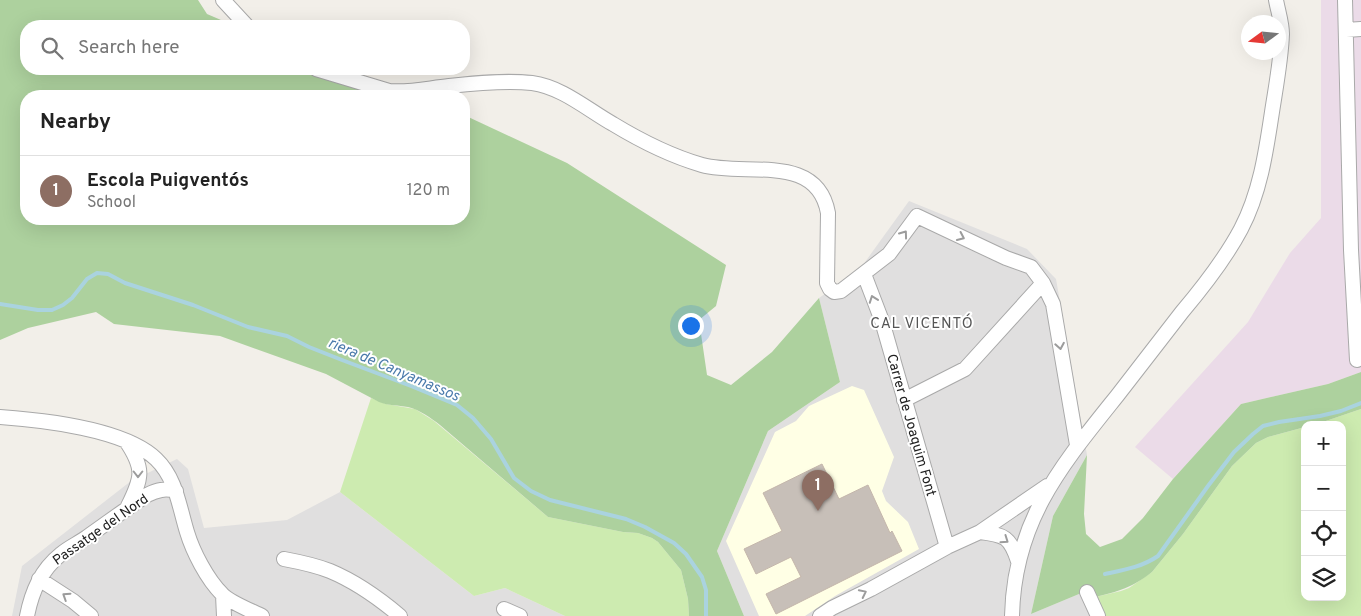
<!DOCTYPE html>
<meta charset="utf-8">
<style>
:root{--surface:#fff;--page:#f2f2f2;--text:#222;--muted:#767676;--line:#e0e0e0;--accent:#d40000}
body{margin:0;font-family:Overpass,sans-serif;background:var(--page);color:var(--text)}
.controls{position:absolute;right:15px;bottom:15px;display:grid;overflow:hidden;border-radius:10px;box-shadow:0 5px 20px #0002}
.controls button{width:45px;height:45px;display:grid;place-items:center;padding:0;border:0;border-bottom:1px solid var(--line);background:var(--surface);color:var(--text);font:25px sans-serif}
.compass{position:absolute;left:1241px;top:15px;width:45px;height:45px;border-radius:50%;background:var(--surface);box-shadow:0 5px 20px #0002;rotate:255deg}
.you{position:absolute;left:690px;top:325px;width:18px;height:18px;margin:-12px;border:4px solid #fff;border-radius:50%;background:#1a73e8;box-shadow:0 0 0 8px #1a73e833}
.badge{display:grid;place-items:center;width:32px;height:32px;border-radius:50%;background:var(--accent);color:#fff;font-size:16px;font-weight:700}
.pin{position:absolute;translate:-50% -41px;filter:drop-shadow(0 1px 2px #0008)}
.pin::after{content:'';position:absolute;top:26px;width:18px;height:15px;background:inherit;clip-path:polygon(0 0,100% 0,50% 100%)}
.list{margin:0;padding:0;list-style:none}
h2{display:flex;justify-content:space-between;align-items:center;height:65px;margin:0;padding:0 20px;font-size:21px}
h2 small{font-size:16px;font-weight:400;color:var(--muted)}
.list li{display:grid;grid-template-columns:32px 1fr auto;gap:15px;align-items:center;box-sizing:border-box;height:70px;padding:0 20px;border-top:1px solid var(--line)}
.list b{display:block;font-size:19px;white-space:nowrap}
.list p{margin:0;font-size:16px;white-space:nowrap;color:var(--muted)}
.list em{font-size:16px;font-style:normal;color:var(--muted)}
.icon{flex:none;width:28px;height:28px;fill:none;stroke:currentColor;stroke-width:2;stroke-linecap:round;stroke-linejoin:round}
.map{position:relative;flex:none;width:1361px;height:616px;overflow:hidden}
.search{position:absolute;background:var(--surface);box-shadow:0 5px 20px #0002;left:20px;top:20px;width:450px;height:55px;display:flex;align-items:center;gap:12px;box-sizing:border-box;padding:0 18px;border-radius:20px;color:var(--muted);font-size:19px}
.panel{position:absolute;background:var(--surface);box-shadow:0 5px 20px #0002;left:20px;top:90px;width:450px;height:135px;border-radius:20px}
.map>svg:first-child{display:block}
.residential{fill:#e0dfdf}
.industrial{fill:#ebdbe8}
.education{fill:#ffffe5}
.grass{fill:#cdebb0}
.forest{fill:#add19e}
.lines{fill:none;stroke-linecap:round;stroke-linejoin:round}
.stream{stroke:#aad3df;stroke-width:4}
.building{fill:#c7bfb8;stroke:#c4b6ab}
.minor-casing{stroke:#a9a9a9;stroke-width:16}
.minor{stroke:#fff;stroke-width:14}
.oneway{stroke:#9c9c9c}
.labels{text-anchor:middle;stroke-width:4;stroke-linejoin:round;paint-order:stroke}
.street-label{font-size:14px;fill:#222;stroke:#fff}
.neighbourhood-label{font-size:15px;letter-spacing:1px;fill:#555;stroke:#fff}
.water-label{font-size:15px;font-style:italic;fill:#4a7aab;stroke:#fff}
</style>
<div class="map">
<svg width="1361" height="616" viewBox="0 0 1361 616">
<rect width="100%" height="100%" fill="#f2efe9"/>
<!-- residential -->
<path class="residential" d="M909 201 1027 249 1056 279 1087 455 1053 516 1031 614 1091 589 1104 616H744L717 551 768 431 840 382 819 298 860 269Z
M177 459 188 469 204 528 287 520 340 492 474 596 505 588 565 616H12L22 566 131 481Z"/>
<!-- industrial -->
<path class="industrial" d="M1321 0H1361V372L1328 384 1241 404 1173 479 1135 447 1248 322 1290 253 1321 218Z"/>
<!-- education -->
<path class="education" d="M852 386 864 390 894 457 882 491 886 501 908 522 919 549 835 596 805 616H759L726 541 775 432 796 421 809 406Z"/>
<!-- grass -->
<path class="grass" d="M371 398 386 404 415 409 434 421 548 517 623 532 638 533 652 538 658 542 681 570 688 599 689 616H565L505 588 474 596 340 492Z
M1361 409V616H1104L1095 597 1121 591 1129 588 1152 572 1183 534 1232 466 1256 443 1268 437 1305 427V597H1342V425H1314Z"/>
<!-- forest -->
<path class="forest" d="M0 0H198L207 14 235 26H26V69H347L417 96H26V219H464V115L567 163 726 265 716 306 699 320 707 375 731 385 772 352 819 298 840 382 768 431 717 551 744 616H689L688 599 681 570 658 542 652 538 638 533 623 532 548 517 440 425C431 418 420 410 408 407 398 405 389 406 379 402L326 374 220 336 114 324 96 312 28 328 0 340Z
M1361 372V409L1314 425H1305V427L1268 437 1256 443 1232 466 1183 534 1152 572C1133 587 1118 592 1095 597L1091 589 1031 614 1053 516 1087 455 1084 514 1086 534 1100 547 1122 539 1143 518 1173 479 1241 404 1328 384Z"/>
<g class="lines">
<!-- stream -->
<path class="stream" d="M0 304 38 310H52L63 305 72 298 87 279 97 273 108 274 125 283 193 305 248 327 287 336 309 347 342 360 411 386 457 405 473 418 491 439 514 478 531 491 550 500 626 519 645 527 674 543 686 554 702 577 706 590V616
M1105 574C1124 570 1142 567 1158 556L1208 486 1234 452 1253 434 1263 426 1279 422 1320 416 1341 411 1361 403"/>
</g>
<!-- building -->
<path class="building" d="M822 464 839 499 868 485 890 533 892 531 902 551 776 614 766 594 801 577 791 557 756 574 744 549 782 531 763 493Z"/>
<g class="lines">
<defs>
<path id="minor" d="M223 0 247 26
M1345 0 1351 250 1357 360
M1346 30 1361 29
M316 69 389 91C409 93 429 88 449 86 476 83 506 80 532 83 562 87 588 110 613 124 641 141 671 156 702 165 745 177 817 152 828 213L827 283 830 289 834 292 841 291 889 254 917 216 1006 258 1031 267 1043 283 1053 304 1077 445
M864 274 882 321 947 547
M904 400 965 369 1043 283
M0 417C42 420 125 429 156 459 176 478 179 506 187 532 193 552 207 579 222 594 229 602 252 611 262 616
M126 441C145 469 142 478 128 506
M980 532C1005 535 1010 537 1018 561
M284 559C300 562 315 565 330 571 354 581 381 600 400 616
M39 579 73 601 91 616
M1087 592 1098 616
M223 595 224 616
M504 609 520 616
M27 616C32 591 41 570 61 554 69 547 79 543 87 537 107 523 127 508 147 495 157 490 165 488 176 491
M820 616 832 608 871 589 947 547 980 532 1047 486
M1012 616C1014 521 1061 466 1117 396 1139 368 1160 340 1182 312 1204 286 1225 259 1241 229 1260 193 1266 152 1272 112 1276 86 1281 60 1282 34 1282 23 1278 11 1276 0"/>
</defs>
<!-- minor casing -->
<use href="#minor" class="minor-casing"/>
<!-- minor -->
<use href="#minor" class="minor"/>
</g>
<!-- one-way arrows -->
<defs><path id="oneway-chevron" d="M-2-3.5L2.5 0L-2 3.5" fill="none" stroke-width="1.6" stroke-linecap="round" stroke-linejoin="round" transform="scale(1.25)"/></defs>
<g class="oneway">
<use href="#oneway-chevron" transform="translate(904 234) rotate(-54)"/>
<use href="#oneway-chevron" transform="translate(961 237) rotate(25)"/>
<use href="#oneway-chevron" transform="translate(873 299) rotate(-110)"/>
<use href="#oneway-chevron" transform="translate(1060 346) rotate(80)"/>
<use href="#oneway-chevron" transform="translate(138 474) rotate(90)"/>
<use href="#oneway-chevron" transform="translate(1005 540) rotate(35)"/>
<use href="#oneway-chevron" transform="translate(863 593) rotate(-26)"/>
<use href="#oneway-chevron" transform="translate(66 596) rotate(-147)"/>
</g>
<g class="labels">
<!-- street labels -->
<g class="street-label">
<text transform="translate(912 425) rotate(74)" y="5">Carrer de Joaquim Font</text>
<text transform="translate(100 529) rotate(-35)" y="5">Passatge del Nord</text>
</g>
<!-- neighbourhood labels -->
<g class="neighbourhood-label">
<text x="922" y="328">CAL VICENTÓ</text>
</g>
<!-- water labels -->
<g class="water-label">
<text transform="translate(394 369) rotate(23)" y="5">riera de Canyamassos</text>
</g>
</g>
</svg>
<div class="controls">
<button>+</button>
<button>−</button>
<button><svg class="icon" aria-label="locate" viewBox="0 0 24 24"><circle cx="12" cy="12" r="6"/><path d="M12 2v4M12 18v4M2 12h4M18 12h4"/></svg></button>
<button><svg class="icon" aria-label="layers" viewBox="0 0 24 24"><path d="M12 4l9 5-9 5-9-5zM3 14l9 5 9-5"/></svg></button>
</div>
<svg class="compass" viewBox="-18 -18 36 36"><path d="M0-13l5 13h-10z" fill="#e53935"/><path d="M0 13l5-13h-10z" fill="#767676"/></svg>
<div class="you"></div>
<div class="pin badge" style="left:818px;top:511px;background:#8d6e63">1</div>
<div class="search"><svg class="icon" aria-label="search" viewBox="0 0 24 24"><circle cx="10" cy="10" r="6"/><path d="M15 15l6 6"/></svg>Search here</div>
<section class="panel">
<h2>Nearby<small></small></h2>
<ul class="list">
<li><span class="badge" style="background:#8d6e63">1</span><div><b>Escola Puigventós</b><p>School</p></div><em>120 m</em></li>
</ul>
</section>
</div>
